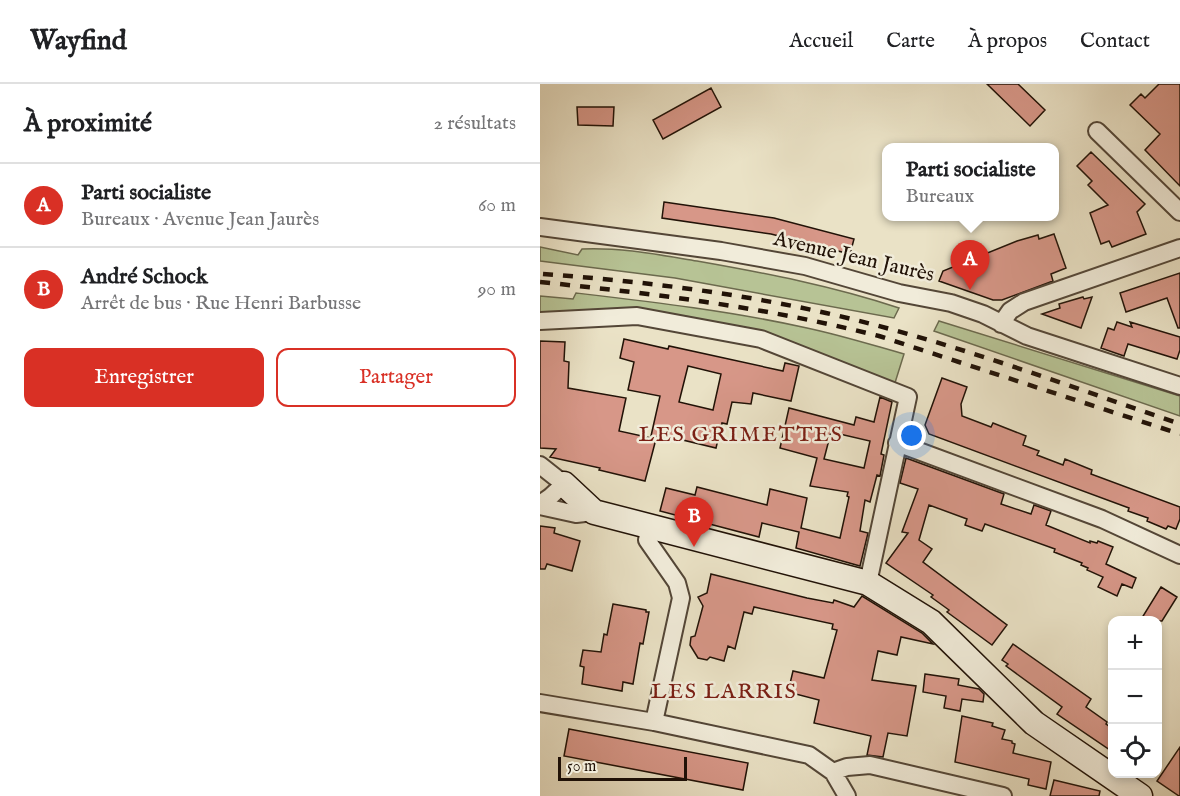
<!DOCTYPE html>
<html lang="fr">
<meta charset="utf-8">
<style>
:root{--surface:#fff;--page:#f6f6f6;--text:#202124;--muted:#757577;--line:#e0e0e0;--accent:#d93025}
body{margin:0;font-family:"IM FELL English",serif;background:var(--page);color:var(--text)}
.controls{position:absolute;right:18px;bottom:18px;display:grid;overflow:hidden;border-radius:12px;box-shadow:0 3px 9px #0003}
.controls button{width:54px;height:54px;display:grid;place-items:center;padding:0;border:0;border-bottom:2px solid var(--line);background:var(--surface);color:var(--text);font:30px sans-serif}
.scale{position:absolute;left:18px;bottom:15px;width:129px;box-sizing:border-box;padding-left:6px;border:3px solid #211207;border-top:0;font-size:16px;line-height:21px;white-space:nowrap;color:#211207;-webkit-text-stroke:4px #f1ecda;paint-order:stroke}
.you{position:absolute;left:372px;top:352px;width:21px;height:21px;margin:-15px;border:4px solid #fff;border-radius:50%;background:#1a73e8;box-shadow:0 0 0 9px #1a73e833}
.badge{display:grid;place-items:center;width:39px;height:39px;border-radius:50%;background:var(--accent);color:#fff;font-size:20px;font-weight:700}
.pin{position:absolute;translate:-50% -50px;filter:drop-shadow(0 2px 3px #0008)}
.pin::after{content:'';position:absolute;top:32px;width:21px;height:18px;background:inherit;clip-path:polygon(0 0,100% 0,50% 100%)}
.popup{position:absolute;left:342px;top:59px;width:177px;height:78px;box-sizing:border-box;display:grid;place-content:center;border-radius:12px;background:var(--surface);filter:drop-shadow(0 2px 4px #0005);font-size:20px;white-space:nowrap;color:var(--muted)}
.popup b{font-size:22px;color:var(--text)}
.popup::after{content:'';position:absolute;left:50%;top:100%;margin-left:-12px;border:12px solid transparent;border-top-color:var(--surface)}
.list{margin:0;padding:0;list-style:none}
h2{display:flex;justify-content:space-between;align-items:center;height:78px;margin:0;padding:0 24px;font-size:26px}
h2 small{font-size:20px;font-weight:400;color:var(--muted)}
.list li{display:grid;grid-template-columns:39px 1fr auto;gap:18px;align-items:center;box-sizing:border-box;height:84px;padding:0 24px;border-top:2px solid var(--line)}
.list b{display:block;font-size:22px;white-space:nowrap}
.list p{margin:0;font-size:20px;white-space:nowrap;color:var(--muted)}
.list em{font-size:20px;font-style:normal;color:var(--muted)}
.actions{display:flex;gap:12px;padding:18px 24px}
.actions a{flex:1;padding:14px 0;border:2px solid var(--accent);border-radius:12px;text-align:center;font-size:21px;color:var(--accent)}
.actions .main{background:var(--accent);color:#fff}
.icon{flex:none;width:33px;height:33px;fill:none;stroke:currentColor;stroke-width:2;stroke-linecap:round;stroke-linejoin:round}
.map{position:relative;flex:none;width:640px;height:712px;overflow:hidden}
header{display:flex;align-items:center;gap:36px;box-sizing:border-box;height:84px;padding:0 30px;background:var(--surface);border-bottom:2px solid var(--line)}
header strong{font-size:28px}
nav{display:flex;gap:33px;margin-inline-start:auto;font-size:21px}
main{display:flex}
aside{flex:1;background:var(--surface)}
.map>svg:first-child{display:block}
.green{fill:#b7c395;stroke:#6c6a4e;stroke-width:1.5}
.building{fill:#d79788;stroke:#211207;stroke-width:1.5;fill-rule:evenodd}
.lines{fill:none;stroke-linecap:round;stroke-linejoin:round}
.street-casing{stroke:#534637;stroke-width:20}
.secondary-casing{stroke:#211207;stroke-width:27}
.street{stroke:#f1ecda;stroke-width:16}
.secondary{stroke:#f1ecda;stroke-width:24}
.rail{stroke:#211207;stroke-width:4.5;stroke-dasharray:10 10;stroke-linecap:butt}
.labels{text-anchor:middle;stroke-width:5;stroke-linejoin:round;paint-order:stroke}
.street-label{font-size:21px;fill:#211207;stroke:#f1ecda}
.neighbourhood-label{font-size:22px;letter-spacing:1.5px;fill:#7a1f14;stroke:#f1ecda}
</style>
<header>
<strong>Wayfind</strong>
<nav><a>Accueil</a><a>Carte</a><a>À propos</a><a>Contact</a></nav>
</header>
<main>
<aside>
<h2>À proximité<small>2 résultats</small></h2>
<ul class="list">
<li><span class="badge">A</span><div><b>Parti socialiste</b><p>Bureaux · Avenue Jean Jaurès</p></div><em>60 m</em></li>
<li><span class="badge">B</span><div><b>André Schock</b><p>Arrêt de bus · Rue Henri Barbusse</p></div><em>90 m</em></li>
</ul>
<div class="actions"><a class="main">Enregistrer</a><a>Partager</a></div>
</aside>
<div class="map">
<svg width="640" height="712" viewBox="0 0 640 712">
<rect width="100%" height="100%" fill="#eae2c6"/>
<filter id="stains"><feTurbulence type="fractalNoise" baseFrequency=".00333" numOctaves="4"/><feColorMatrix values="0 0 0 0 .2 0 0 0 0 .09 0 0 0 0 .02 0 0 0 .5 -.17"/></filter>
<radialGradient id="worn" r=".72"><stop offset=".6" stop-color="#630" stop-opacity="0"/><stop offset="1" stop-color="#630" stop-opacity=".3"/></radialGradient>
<!-- green -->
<path class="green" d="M0 163 38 171 42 165C79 163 120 171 157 177 225 189 293 202 359 224L354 234 135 194 0 177Z
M36 209C113 218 191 227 267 244 300 251 332 261 364 270L354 302 222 250 0 231V212L33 215Z
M399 237 640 312V332L394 247Z"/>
<!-- building -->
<path class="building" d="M447 0H478L505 26 490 42Z
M619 0H640V102L605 66 620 50 590 21 601 10 605 14Z
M171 4 181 23 123 55 113 36Z
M37 23H74L73 42 38 41Z
M551 68 605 120 597 128 606 150 572 163 569 157 561 160 550 129 568 121 548 101 552 97 537 82Z
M124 118 234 134 314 155 310 170 231 150 122 134Z
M514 150 526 184 511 190 513 197 462 216H453L399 197 403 187 477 157 498 151 499 155Z
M640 189V244H638L627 214 586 228 580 209Z
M543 213 544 215 552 213 541 244 502 230 520 224 519 220Z
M577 238 592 243 590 238 640 253V266L637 275 588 260 584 272 561 264 568 244 574 246Z
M84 255 128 265 129 262 243 287 245 279 259 282 251 317 213 309 211 320 192 318 187 340 182 339 176 364 126 352 125 355 111 352 120 312 88 306 94 278 80 274ZM148 282 181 290 173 326 139 318Z
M0 257 25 258 24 277 29 278 28 304 86 314 79 347 116 355 105 397 59 386 60 384 10 373 16 365 0 364Z
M402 294 427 303 421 320 422 332 451 343 453 339 486 352 483 361 499 367 497 371 523 381 525 375 552 386 551 390 640 423V435L636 445 628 442 626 445 607 437 608 434 588 427 589 424 389 350 385 341Z
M340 313 352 318 341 370 344 371 340 392 337 391 330 418 325 416 320 447 328 449 320 482 256 464 259 448 222 439 219 453 120 427 126 404 155 411 157 403 227 421 230 405 267 414 261 444 300 454 309 413 307 412 308 408 270 402 277 374 240 364 249 324 314 341 316 333 334 338ZM291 348 330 357 324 384 284 375Z
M366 374 464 410 461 420 491 430 494 421 511 427 506 441 550 459V457L557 459 558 457 573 463 566 480 596 494 592 504 582 500 577 512 558 503 563 493 547 486 548 484 541 481 542 479 514 468 515 465 445 440 442 447 425 441 427 435 389 421 379 456 392 465 383 478 467 541 452 561 407 528 409 526 391 513 393 511 346 479 368 449 362 448 378 405 360 399Z
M0 442 15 444 14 449 40 457 32 487 7 480 5 485H0Z
M171 490 267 514 293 519 294 516 314 523 322 512 382 549 393 560 361 553 357 571 338 567 332 596 376 602 367 652 348 649 343 673 327 671 331 652 274 639 279 616 248 608 253 587 284 594 297 546 292 545 293 540 214 523 212 530 204 528 195 565 188 562 184 577 170 573 167 576 158 574 150 561 151 553 155 552 163 522 158 513 167 509Z
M621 503 637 513 622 537H600Z
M73 520 106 526V528H109L103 560 100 559 93 600 83 598 82 607 42 600 44 583 40 582 43 566 61 568 64 550 67 551Z
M473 560 551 615 546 623 567 638 566 640 573 645V668L517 630 522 623 466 582 468 580 462 576Z
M385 590 419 595 418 601 439 605 444 610 443 618 422 615 420 627 404 624 406 612 383 608Z
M422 632 453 639 452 642 465 646 462 655 472 657V659L475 660 473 669 511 678 506 705 488 701 489 695 415 678Z
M29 645 208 679 203 706 24 672Z
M640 663V712H639L617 697Z
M514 696 560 707 559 712H510Z"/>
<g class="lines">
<defs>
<path id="street" d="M557 47 640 128
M0 143 181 167 265 182 359 209 411 219 443 230 487 252 640 302
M0 237 97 232 221 255 368 313 328 499
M461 240 470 227 484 218 640 164
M357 359 562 435 640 471
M0 381 24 400 10 413 0 420
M0 422 36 430 54 428
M110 442 107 456 137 499 141 514 114 638
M0 619 114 638 269 671 293 688 307 712
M293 688 307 683 330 681 463 712"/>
<path id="secondary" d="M24 400 54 428 328 499 391 538 494 639 600 712"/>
</defs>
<!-- street casing -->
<use href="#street" class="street-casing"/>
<!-- secondary casing -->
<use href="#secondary" class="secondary-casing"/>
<!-- street -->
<use href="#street" class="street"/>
<!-- secondary -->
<use href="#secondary" class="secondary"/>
<!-- rail -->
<path class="rail" d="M3 190C98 197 192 208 286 229 406 256 523 300 640 340
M0 198C116 210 225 223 339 252L640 350"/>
</g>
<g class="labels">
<!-- street labels -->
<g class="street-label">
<text transform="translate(314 172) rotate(13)" y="7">Avenue Jean Jaurès</text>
</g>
<!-- neighbourhood labels -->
<g class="neighbourhood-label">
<text x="201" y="357">LES GRIMETTES</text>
<text x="184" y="614">LES LARRIS</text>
</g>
</g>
<rect width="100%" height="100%" filter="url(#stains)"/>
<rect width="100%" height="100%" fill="url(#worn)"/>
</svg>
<div class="controls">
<button>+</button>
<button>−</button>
<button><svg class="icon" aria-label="locate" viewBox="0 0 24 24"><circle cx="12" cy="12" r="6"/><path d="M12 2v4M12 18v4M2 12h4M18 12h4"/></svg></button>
</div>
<div class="scale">50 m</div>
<div class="you"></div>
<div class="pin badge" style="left:430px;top:206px">A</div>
<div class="popup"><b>Parti socialiste</b>Bureaux</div>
<div class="pin badge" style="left:154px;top:463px">B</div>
</div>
</main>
